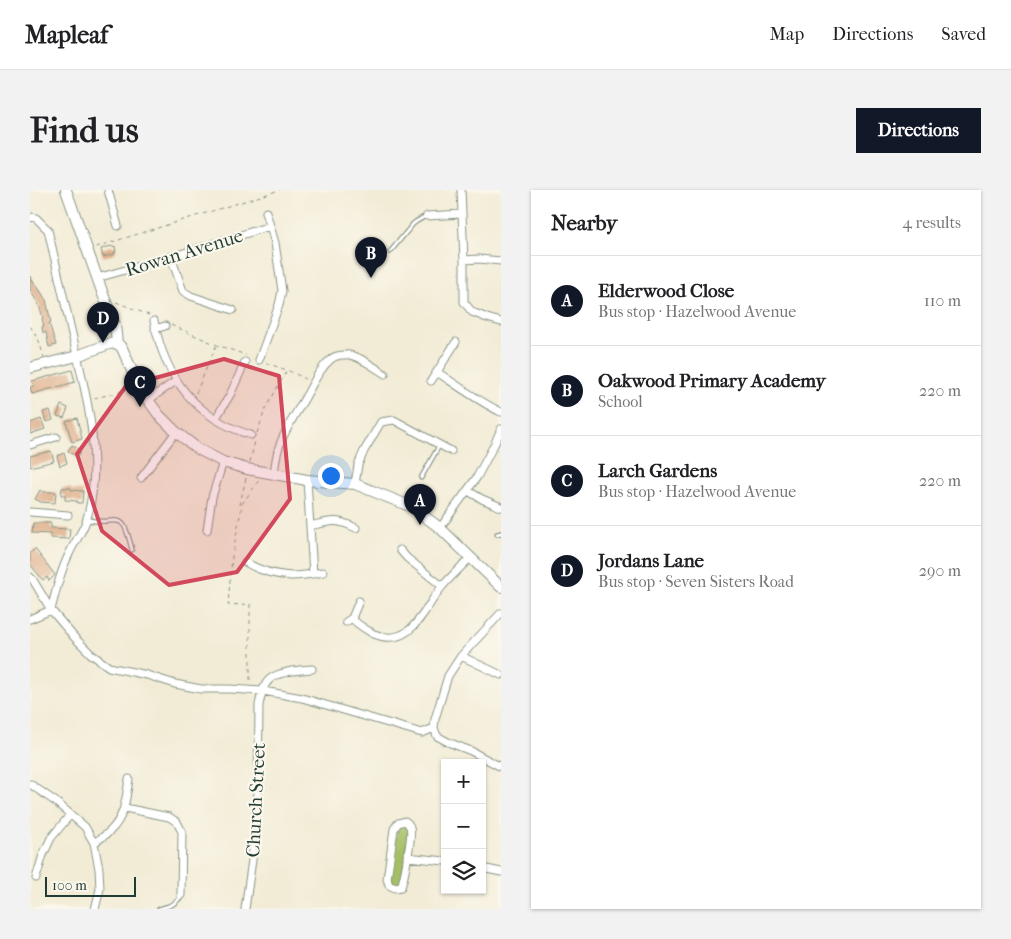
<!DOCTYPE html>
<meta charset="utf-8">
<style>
:root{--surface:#fff;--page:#f2f2f2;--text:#202124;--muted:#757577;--line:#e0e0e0;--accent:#111827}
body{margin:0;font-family:"IM FELL French Canon",serif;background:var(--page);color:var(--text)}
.controls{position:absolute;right:15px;bottom:15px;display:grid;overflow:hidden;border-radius:0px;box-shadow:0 1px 4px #0004}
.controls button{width:45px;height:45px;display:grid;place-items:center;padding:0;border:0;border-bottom:1px solid var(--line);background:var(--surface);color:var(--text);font:25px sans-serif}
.scale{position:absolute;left:15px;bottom:12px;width:91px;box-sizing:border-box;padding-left:5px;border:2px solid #1f3d34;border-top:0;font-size:14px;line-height:18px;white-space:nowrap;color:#1f3d34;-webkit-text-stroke:4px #fbf7ec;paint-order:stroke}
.you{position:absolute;left:300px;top:285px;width:18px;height:18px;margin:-12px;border:4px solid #fff;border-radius:50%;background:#1a73e8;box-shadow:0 0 0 8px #1a73e833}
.badge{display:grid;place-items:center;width:32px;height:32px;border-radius:50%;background:var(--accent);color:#fff;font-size:16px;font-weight:700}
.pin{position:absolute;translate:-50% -41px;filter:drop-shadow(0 1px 2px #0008)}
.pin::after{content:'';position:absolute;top:26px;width:18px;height:15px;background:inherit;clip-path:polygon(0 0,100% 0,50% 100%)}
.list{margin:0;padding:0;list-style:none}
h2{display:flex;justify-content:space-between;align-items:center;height:65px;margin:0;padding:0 20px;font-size:21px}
h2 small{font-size:16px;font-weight:400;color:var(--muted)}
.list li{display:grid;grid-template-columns:32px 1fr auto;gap:15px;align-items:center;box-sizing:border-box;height:90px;padding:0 20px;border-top:1px solid var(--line)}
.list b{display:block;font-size:19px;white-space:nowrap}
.list p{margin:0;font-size:16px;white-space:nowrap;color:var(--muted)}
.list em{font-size:16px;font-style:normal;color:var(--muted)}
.icon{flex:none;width:28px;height:28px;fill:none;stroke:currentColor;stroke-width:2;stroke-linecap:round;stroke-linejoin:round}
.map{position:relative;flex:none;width:471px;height:719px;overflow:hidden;border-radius:0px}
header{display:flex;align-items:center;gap:30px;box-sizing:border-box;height:70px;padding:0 25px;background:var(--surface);border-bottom:1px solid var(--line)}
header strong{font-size:24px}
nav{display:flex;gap:28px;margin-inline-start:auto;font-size:18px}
.intro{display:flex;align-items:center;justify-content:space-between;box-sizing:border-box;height:120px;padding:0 30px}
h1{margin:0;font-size:35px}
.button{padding:12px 22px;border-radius:0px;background:var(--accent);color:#fff;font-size:18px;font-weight:700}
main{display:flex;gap:30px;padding:0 30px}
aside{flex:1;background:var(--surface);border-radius:0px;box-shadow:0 1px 4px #0004}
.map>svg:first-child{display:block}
.green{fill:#a5bf65;stroke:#627e4c}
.building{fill:#ddaa84}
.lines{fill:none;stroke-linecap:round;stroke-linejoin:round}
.lane-casing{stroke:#889485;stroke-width:5.5}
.street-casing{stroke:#889485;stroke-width:9}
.secondary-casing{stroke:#889485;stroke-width:12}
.path{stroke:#889485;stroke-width:1;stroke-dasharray:4 4;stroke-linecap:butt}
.lane{stroke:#fff;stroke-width:3}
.street{stroke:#fff;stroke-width:7}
.secondary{stroke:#fff;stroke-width:10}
.marked{fill:#d1495b;fill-opacity:0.2;stroke:#d1495b;stroke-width:4;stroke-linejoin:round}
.labels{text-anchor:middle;stroke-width:4.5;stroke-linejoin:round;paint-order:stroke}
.street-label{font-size:19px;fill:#1f3d34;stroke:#fbf7ec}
</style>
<header>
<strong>Mapleaf</strong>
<nav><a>Map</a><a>Directions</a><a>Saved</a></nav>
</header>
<div class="intro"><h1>Find us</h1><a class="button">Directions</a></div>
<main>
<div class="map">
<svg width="471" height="719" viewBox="0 0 471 719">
<rect width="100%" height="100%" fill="#fbf7ec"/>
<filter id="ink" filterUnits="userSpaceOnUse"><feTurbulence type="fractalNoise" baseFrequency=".02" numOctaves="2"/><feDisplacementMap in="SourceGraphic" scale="10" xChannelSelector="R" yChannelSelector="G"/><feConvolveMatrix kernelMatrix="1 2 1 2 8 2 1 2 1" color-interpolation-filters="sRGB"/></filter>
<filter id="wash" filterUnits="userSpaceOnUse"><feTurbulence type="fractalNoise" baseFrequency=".0096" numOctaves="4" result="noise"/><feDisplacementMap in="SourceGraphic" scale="20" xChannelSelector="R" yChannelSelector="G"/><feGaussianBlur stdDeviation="1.12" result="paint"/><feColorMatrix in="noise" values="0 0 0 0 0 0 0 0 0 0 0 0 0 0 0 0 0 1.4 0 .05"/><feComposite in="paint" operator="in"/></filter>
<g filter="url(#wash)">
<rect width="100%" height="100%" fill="#f2ecd6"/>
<!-- green -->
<path class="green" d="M368 633 380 635 371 697 359 695Z"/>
<g id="blocks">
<!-- building -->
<path class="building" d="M81 56 82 57 85 56 86 62H84L85 64 73 67 71 59Z
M0 86 6 97 7 96 16 110 21 133H19L26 155 19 157 16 142 13 143 12 137 14 136 12 129 13 128 11 121 8 113 0 100Z
M42 180 45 192 2 204 0 197 4 196 2 191Z
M31 215 38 218 34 228 27 226Z
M20 220 23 230 16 232 13 222Z
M47 228 52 249 42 252 36 231Z
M11 229 15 239 0 244V233Z
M42 255 51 261 47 267 38 261Z
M21 261 24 271 0 277V266Z
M34 263 37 273 30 276 27 266Z
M32 298H41V300L53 301 52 313H47V311L35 310V305H31Z
M10 300 14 302H26L25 313 11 312 5 309Z
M3 333H21V338L40 339 39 349 21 348V344L2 343Z
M5 359 25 385 19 391 17 387 13 390 0 374V363Z"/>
</g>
</g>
<g filter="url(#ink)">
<use href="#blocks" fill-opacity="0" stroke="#889485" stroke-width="1"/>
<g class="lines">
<defs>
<path id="lane" d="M360 62 383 34 387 31 396 26
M391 288 409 256
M58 330C90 336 92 317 102 360
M467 344 471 343
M129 719C138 716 146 715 151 706"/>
<path id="street" d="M78 0 88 36
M431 0 434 70V112L442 122 457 128 471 132
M397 26 432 24
M0 27 6 28 18 40C26 75 34 109 42 144 56 202 74 270 57 328 54 340 45 351 40 362 31 380 26 400 21 420
M141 67 153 101 161 106 203 120
M434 70 449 69 471 71
M67 88 141 67 240 36
M124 131C135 187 165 228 221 245
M125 139 135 136
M229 170 249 115 252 101 245 53 236 22
M407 182C428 196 448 211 471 222
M401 191 426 152
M118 210 146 191
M186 228 200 205 215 172
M0 255 26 247
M244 284C245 275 246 266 249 257 255 239 267 222 276 206 283 194 289 179 300 170 303 167 309 165 314 165 326 163 345 178 355 184
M111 288 146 242
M277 290 283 384
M325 294 328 275 334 261 351 232 364 230 421 261
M438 301 452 309 471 317
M0 322 38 325
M280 336C301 331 306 328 326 338
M410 338 447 287 465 253 471 239
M177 340 182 307 193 272
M370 360 377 368 412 396
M215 372C228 380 246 385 261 386 272 386 283 384 293 382
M0 387 3 390 21 420 44 447 61 464 79 477 117 485 145 494 171 499H200L233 501 272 508 392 543 404 538
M329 411 322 428C327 435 337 440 344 444 381 459 393 420 411 398 420 387 431 377 441 367
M471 423 431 466 418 486 405 529 404 538 407 546 418 552 441 561 471 577
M0 429 21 420
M316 432 322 428
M431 466 471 485
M0 594 26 612 55 637 64 653 69 679 70 699 65 719
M95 618 139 627 147 632 152 642 151 705
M375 631C378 633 379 634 380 637 383 644 374 689 371 697L365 698 359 695 357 689 364 639 368 633Z
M64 653C69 649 75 646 80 641 95 627 96 608 99 589
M377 667 415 671
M452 678 471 682
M6 688 13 665 21 648 40 625
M215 719 222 670 228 602 229 515C231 506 233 495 240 489 249 481 271 480 282 479"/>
<path id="secondary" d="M36 0 74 107 85 135 87 153 92 158 107 192 118 210 129 225 146 242 168 259 193 272 217 279 277 290 325 294 382 317 410 338 471 397
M0 178 47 166 79 154 87 153"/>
</defs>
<!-- lane casing -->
<use href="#lane" class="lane-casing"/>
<!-- street casing -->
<use href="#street" class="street-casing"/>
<!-- secondary casing -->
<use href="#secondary" class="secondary-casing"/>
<!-- path -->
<path class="path" d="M66 57 250 0
M86 112 119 125
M141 135 187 155 216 165
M0 136 9 151 14 167
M236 173 257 180 276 189
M166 203 186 156
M64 208 87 203 100 196
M227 243 235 220 257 180
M220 272 225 251
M216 288 210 314 212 315 202 367 198 415 220 414V493
M212 314 230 289"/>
<!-- lane -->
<use href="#lane" class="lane"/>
<!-- street -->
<use href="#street" class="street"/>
<!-- secondary -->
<use href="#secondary" class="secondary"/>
</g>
</g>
<!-- marked area -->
<path class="marked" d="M194 169 249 186 260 309 207 382 139 395 72 341 47 264 96 196Z"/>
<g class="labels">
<!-- street labels -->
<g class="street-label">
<text transform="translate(154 62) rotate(-17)" y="7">Rowan Avenue</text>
<text transform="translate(225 610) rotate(-87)" y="7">Church Street</text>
</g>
</g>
</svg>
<div class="controls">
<button>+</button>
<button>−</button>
<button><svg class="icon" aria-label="layers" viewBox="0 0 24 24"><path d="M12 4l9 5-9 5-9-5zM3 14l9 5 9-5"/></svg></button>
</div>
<div class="scale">100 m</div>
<div class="you"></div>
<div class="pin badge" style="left:390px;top:335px">A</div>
<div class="pin badge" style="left:341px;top:88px">B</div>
<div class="pin badge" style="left:110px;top:217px">C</div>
<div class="pin badge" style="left:73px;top:153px">D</div>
</div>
<aside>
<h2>Nearby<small>4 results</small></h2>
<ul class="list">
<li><span class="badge">A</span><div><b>Elderwood Close</b><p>Bus stop · Hazelwood Avenue</p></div><em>110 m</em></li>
<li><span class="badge">B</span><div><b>Oakwood Primary Academy</b><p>School</p></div><em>220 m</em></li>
<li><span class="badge">C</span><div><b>Larch Gardens</b><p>Bus stop · Hazelwood Avenue</p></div><em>220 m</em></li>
<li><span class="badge">D</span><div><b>Jordans Lane</b><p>Bus stop · Seven Sisters Road</p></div><em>290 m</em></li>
</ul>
</aside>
</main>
